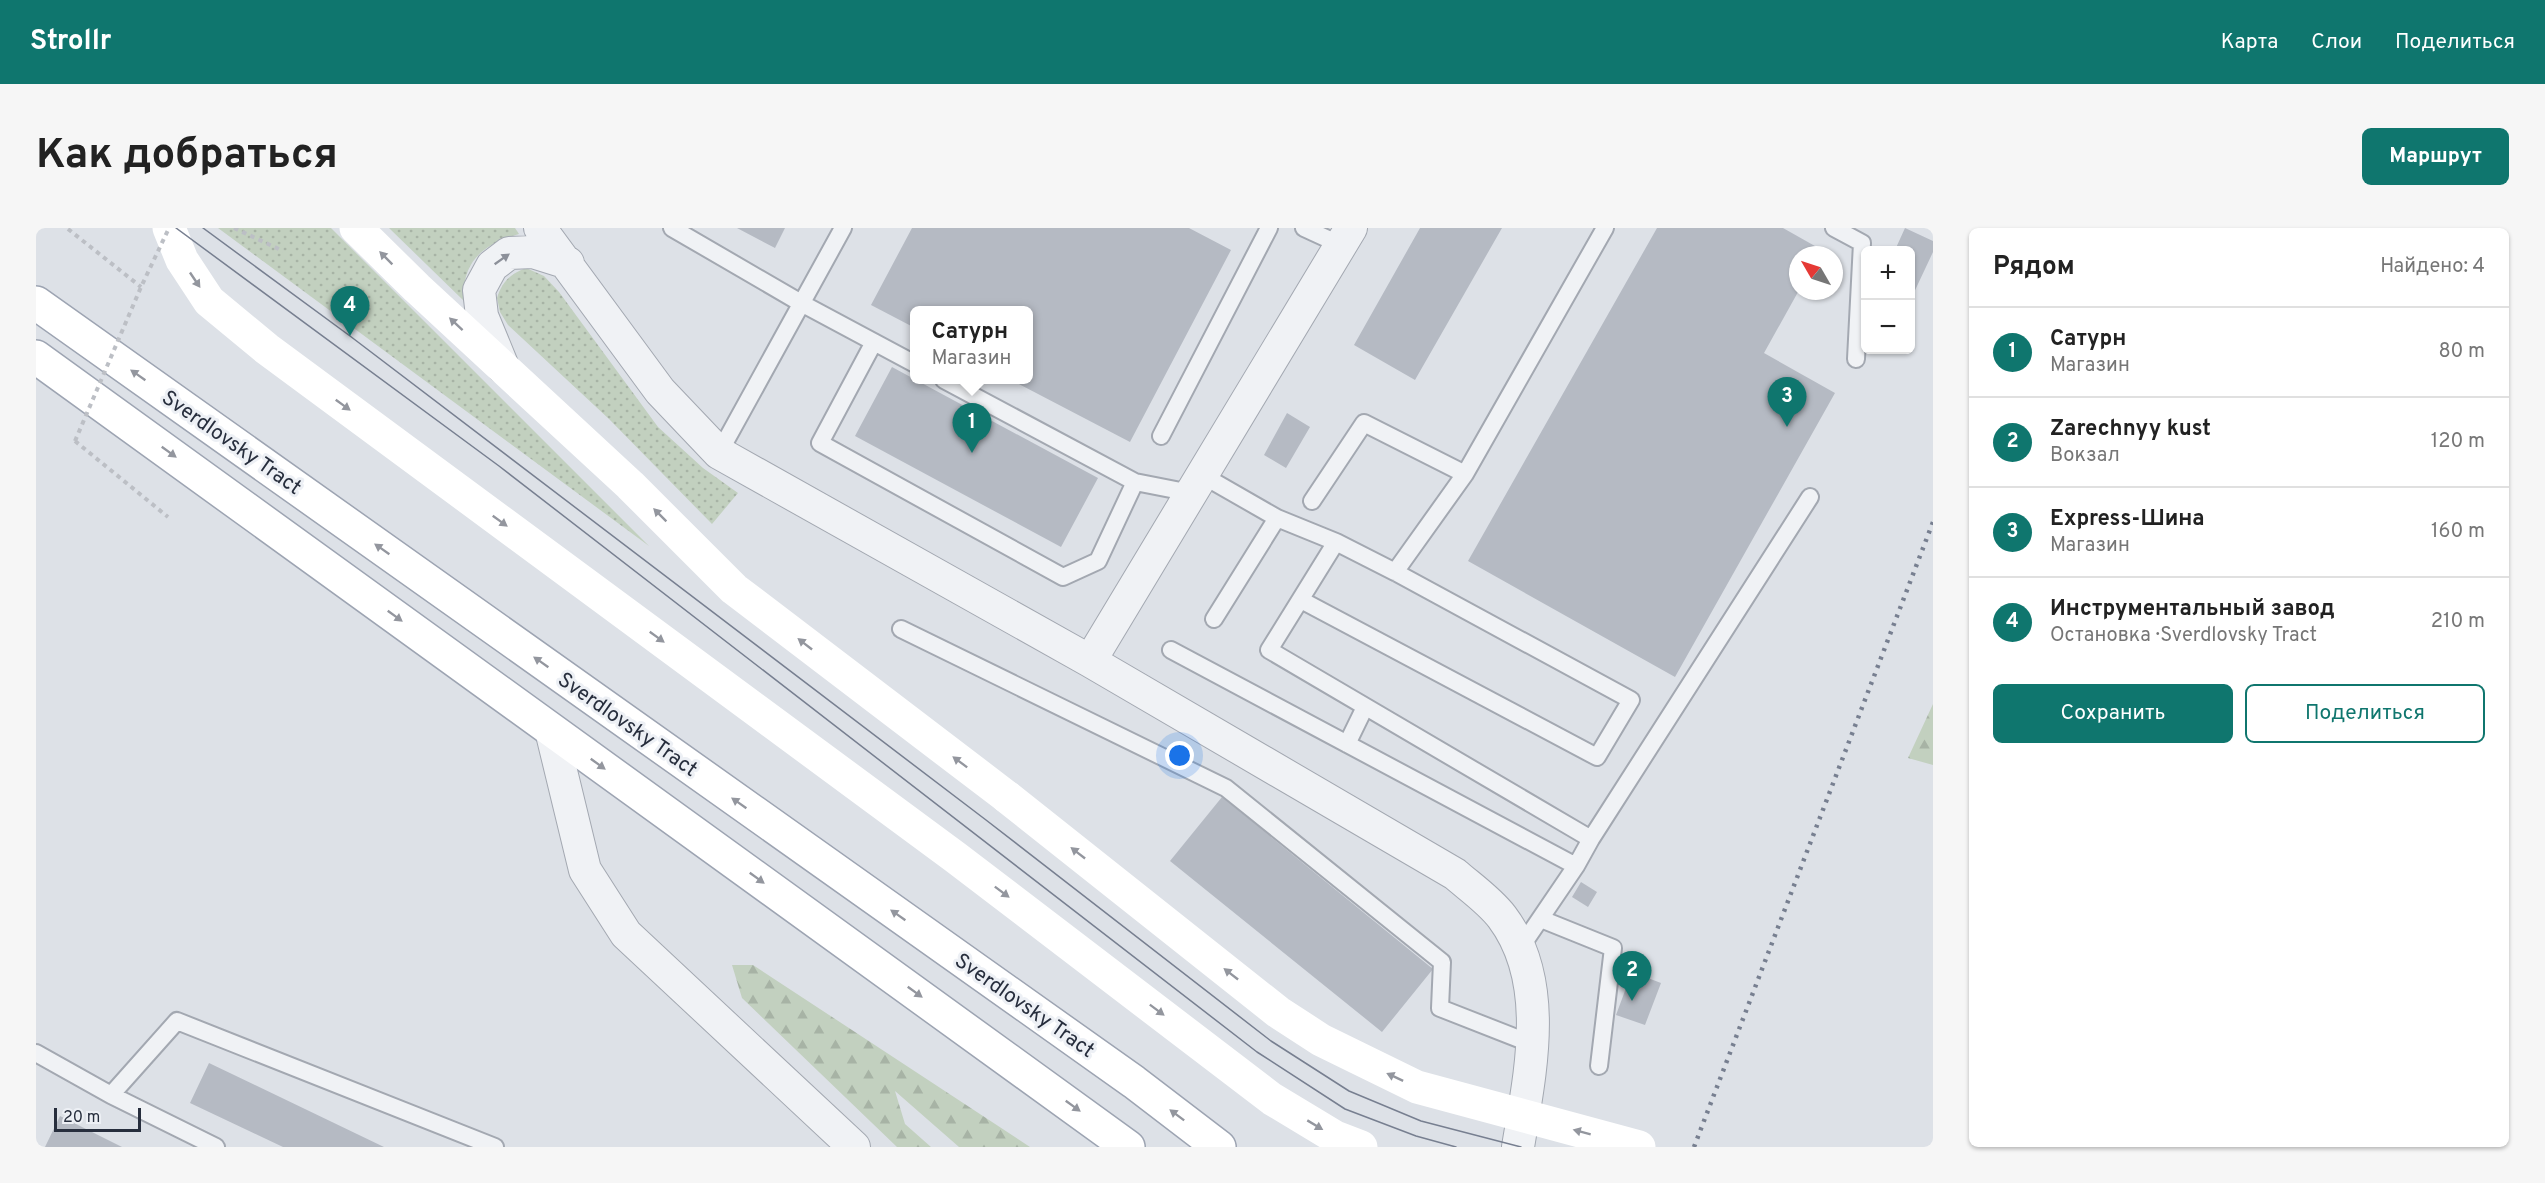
<!DOCTYPE html>
<html lang="ru">
<meta charset="utf-8">
<style>
:root{--surface:#fff;--page:#f6f6f6;--text:#222;--muted:#767676;--line:#e0e0e0;--accent:#0f766e}
body{margin:0;font-family:Overpass,sans-serif;background:var(--page);color:var(--text)}
.controls{position:absolute;right:18px;top:18px;display:grid;overflow:hidden;border-radius:9px;box-shadow:0 2px 4px #0004}
.controls button{width:54px;height:54px;display:grid;place-items:center;padding:0;border:0;border-bottom:2px solid var(--line);background:var(--surface);color:var(--text);font:30px sans-serif}
.compass{position:absolute;left:1753px;top:18px;width:54px;height:54px;border-radius:50%;background:var(--surface);box-shadow:0 2px 4px #0004;rotate:309deg}
.scale{position:absolute;left:18px;bottom:15px;width:87px;box-sizing:border-box;padding-left:6px;border:3px solid #272e3d;border-top:0;font-size:16px;line-height:21px;white-space:nowrap;color:#272e3d;-webkit-text-stroke:4px #edf0f5;paint-order:stroke}
.you{position:absolute;left:1144px;top:528px;width:21px;height:21px;margin:-15px;border:4px solid #fff;border-radius:50%;background:#1a73e8;box-shadow:0 0 0 9px #1a73e833}
.badge{display:grid;place-items:center;width:39px;height:39px;border-radius:50%;background:var(--accent);color:#fff;font-size:20px;font-weight:700}
.pin{position:absolute;translate:-50% -50px;filter:drop-shadow(0 2px 3px #0008)}
.pin::after{content:'';position:absolute;top:32px;width:21px;height:18px;background:inherit;clip-path:polygon(0 0,100% 0,50% 100%)}
.popup{position:absolute;left:874px;top:78px;width:123px;height:78px;box-sizing:border-box;display:grid;place-content:center;border-radius:9px;background:var(--surface);filter:drop-shadow(0 2px 4px #0005);font-size:20px;white-space:nowrap;color:var(--muted)}
.popup b{font-size:22px;color:var(--text)}
.popup::after{content:'';position:absolute;left:50%;top:100%;margin-left:-12px;border:12px solid transparent;border-top-color:var(--surface)}
.list{margin:0;padding:0;list-style:none}
h2{display:flex;justify-content:space-between;align-items:center;height:78px;margin:0;padding:0 24px;font-size:26px}
h2 small{font-size:20px;font-weight:400;color:var(--muted)}
.list li{display:grid;grid-template-columns:39px 1fr auto;gap:18px;align-items:center;box-sizing:border-box;height:90px;padding:0 24px;border-top:2px solid var(--line)}
.list b{display:block;font-size:22px;white-space:nowrap}
.list p{margin:0;font-size:20px;white-space:nowrap;color:var(--muted)}
.list em{font-size:20px;font-style:normal;color:var(--muted)}
.actions{display:flex;gap:12px;padding:18px 24px}
.actions a{flex:1;padding:14px 0;border:2px solid var(--accent);border-radius:9px;text-align:center;font-size:21px;color:var(--accent)}
.actions .main{background:var(--accent);color:#fff}
.map{position:relative;flex:none;width:1897px;height:919px;overflow:hidden;border-radius:9px}
header{display:flex;align-items:center;gap:36px;box-sizing:border-box;height:84px;padding:0 30px;background:var(--accent);color:#fff}
header strong{font-size:28px}
nav{display:flex;gap:33px;margin-inline-start:auto;font-size:21px}
.intro{display:flex;align-items:center;justify-content:space-between;box-sizing:border-box;height:144px;padding:0 36px}
h1{margin:0;font-size:42px}
.button{padding:15px 27px;border-radius:9px;background:var(--accent);color:#fff;font-size:21px;font-weight:700}
main{display:flex;gap:36px;padding:0 36px}
aside{flex:1;background:var(--surface);border-radius:9px;box-shadow:0 2px 4px #0004}
.map>svg:first-child{display:block}
.grass{fill:url(#grass-dots)}
.forest{fill:url(#forest-firs)}
.building{fill:#b5bac3}
.lines{fill:none;stroke-linecap:round;stroke-linejoin:round}
.service-casing{stroke:#a3a8b1;stroke-width:20}
.minor-casing{stroke:#a3a8b1;stroke-width:34}
.primary-casing{stroke:#9da4b2;stroke-width:36}
.path{stroke:#bcbfc5;stroke-width:4;stroke-dasharray:4.5 4.5;stroke-linecap:butt}
.service{stroke:#f0f2f5;stroke-width:16}
.minor{stroke:#f0f2f5;stroke-width:32}
.secondary{stroke:#fff;stroke-width:33}
.primary{stroke:#fff;stroke-width:33}
.tram{stroke:#777f90;stroke-width:1.5}
.rail{stroke:#777f90;stroke-width:4.5;stroke-dasharray:3 6;stroke-linecap:butt}
.path-bridge{stroke:#bcbfc5;stroke-width:4;stroke-dasharray:4.5 4.5;stroke-linecap:butt}
.secondary-bridge{stroke:#fff;stroke-width:33}
.oneway{fill:#93969e}
.oneway2{fill:#8c9099}
.labels{text-anchor:middle;stroke-width:6;stroke-linejoin:round;paint-order:stroke}
.street-label{font-size:21px;fill:#272e3d;stroke:#edf0f5}
</style>
<header>
<strong>Strollr</strong>
<nav><a>Карта</a><a>Слои</a><a>Поделиться</a></nav>
</header>
<div class="intro"><h1>Как добраться</h1><a class="button">Маршрут</a></div>
<main>
<div class="map">
<svg width="1897" height="919" viewBox="0 0 1897 919">
<defs>
<pattern id="grass-dots" width="8" height="8" patternUnits="userSpaceOnUse" patternTransform="scale(1.5)"><rect width="8" height="8" fill="#c2d0bf"/><path d="M2 2h.1M6 6h.1" fill="none" stroke="#a7b3a5" stroke-width="1.8" stroke-linecap="round"/></pattern>
<pattern id="forest-firs" width="22" height="20" patternUnits="userSpaceOnUse" patternTransform="scale(1.5)"><rect width="22" height="20" fill="#c2d0bf"/><path d="M5 1l3.5 6h-7zM16 11l3.5 6h-7z" fill="#a7b3a5"/></pattern>
</defs>
<rect width="100%" height="100%" fill="#dde1e7"/>
<!-- grass -->
<path class="grass" d="M182 0H295L613 318Z
M353 0H479L483 6C448 16 425 33 428 73Z
M490 40 508 48 523 64 622 199 667 240 702 265 676 296 573 191 472 97 464 84 461 70C466 54 474 46 490 40Z"/>
<!-- forest -->
<path class="forest" d="M1897 476V537L1872 530Z
M696 737H717L994 919H923L859 863 869 896 895 919H861L706 770Z"/>
<!-- building -->
<path class="building" d="M701 0H749L739 20Z
M876 0H1153L1195 22 1094 214 975 152H993V82H879V100L835 77Z
M1384 0H1466L1379 152 1318 117Z
M1621 0H1747L1786 22 1783 27H1762V64L1728 125 1799 165 1639 449 1432 333Z
M1869 0 1897 13V24L1874 73V22H1859Z
M856 139 1062 250 1025 319 819 208Z
M1251 185 1274 199 1250 240 1228 227Z
M1186 569 1397 741 1346 804 1134 633Z
M1545 654 1561 664 1552 679 1536 669Z
M1596 744 1625 755 1609 797 1580 787Z
M173 835 348 919H247L154 875Z
M24 888 86 919H9Z"/>
<g class="lines">
<defs>
<path id="service" d="M636 0 765 75 879 136
M1268 0 1305 17
M1798 0 1826 15 1820 131
M838 114 784 215 1027 349 1062 333 1099 254
M908 152 1099 254 1155 265
M1125 208 1233 0
M683 225 807 0
M1166 247 1241 290 1300 314 1359 344 1595 472 1561 529 1265 372
M1276 273 1328 195 1429 246
M1300 314 1233 422 1555 611
M1359 344 1429 246 1569 0
M1178 391 1241 290
M865 401 1190 560 1406 734 1404 780 1496 816
M1135 422 1540 638
M1311 516 1329 479
M1505 691 1577 720 1563 838
M1485 719 1540 638 1555 611 1774 269
M0 825 75 867 141 793 459 919
M75 867 180 919"/>
<path id="minor" d="M504 0 624 163 683 225 1054 433 1419 646C1434 659 1454 673 1466 689 1515 754 1494 845 1482 919
M467 139 446 88 443 62 456 38 473 25 497 24 532 35
M1054 433 1315 0
M515 502 549 642 590 706 818 919"/>
<path id="primary" d="M0 75 1098 854 1183 919
M0 129 1092 919"/>
</defs>
<!-- service casing -->
<use href="#service" class="service-casing"/>
<!-- minor casing -->
<use href="#minor" class="minor-casing"/>
<!-- primary casing -->
<use href="#primary" class="primary-casing"/>
<!-- path -->
<path class="path" d="M198 0 247 23
M32 1 105 59
M39 213 132 289"/>
<!-- service -->
<use href="#service" class="service"/>
<!-- minor -->
<use href="#minor" class="minor"/>
<!-- secondary -->
<path class="secondary" d="M133 0 146 32 173 73 231 121 919 629 1236 871 1299 909 1325 919
M320 0 381 60 594 257 698 361 971 569"/>
<!-- primary -->
<use href="#primary" class="primary"/>
<!-- tram -->
<path class="tram" d="M140 0 463 238 1221 824 1309 881 1380 908 1420 919
M167 0 314 108 950 592 1235 813 1313 863 1385 893 1485 919"/>
<!-- rail -->
<path class="rail" d="M1658 919 1897 294"/>
<!-- path-bridge -->
<path class="path-bridge" d="M39 213 105 59 133 0"/>
<!-- secondary-bridge -->
<path class="secondary-bridge" d="M971 569 1242 784 1285 812 1381 859 1603 919"/>
</g>
<!-- one-way arrows -->
<defs><path id="oneway-solid" d="M-6-.8H1V-3.2L6.5 0L1 3.2V.8H-6Z" transform="scale(1.5)"/></defs>
<g class="oneway">
<use href="#oneway-solid" transform="translate(350 30) rotate(-135)"/>
<use href="#oneway-solid" transform="translate(159 52) rotate(56)"/>
<use href="#oneway-solid" transform="translate(420 96) rotate(-137)"/>
<use href="#oneway-solid" transform="translate(102 147) rotate(-145)"/>
<use href="#oneway-solid" transform="translate(307 177) rotate(36)"/>
<use href="#oneway-solid" transform="translate(133 224) rotate(36)"/>
<use href="#oneway-solid" transform="translate(624 287) rotate(-135)"/>
<use href="#oneway-solid" transform="translate(464 293) rotate(36)"/>
<use href="#oneway-solid" transform="translate(346 321) rotate(-145)"/>
<use href="#oneway-solid" transform="translate(359 388) rotate(36)"/>
<use href="#oneway-solid" transform="translate(621 409) rotate(36)"/>
<use href="#oneway-solid" transform="translate(769 416) rotate(-142)"/>
<use href="#oneway-solid" transform="translate(505 434) rotate(-145)"/>
<use href="#oneway-solid" transform="translate(924 534) rotate(-143)"/>
<use href="#oneway-solid" transform="translate(562 536) rotate(36)"/>
<use href="#oneway-solid" transform="translate(703 575) rotate(-145)"/>
<use href="#oneway-solid" transform="translate(1042 625) rotate(-142)"/>
<use href="#oneway-solid" transform="translate(721 650) rotate(36)"/>
<use href="#oneway-solid" transform="translate(966 664) rotate(37)"/>
<use href="#oneway-solid" transform="translate(862 687) rotate(-145)"/>
<use href="#oneway-solid" transform="translate(1195 746) rotate(-142)"/>
<use href="#oneway-solid" transform="translate(879 764) rotate(36)"/>
<use href="#oneway-solid" transform="translate(1121 782) rotate(37)"/>
<use href="#oneway-solid" transform="translate(1359 849) rotate(-155)"/>
<use href="#oneway-solid" transform="translate(1037 878) rotate(36)"/>
<use href="#oneway-solid" transform="translate(1141 887) rotate(-143)"/>
<use href="#oneway-solid" transform="translate(1279 897) rotate(31)"/>
<use href="#oneway-solid" transform="translate(1546 904) rotate(-165)"/>
</g>
<use class="oneway2" href="#oneway-solid" transform="translate(466 31) rotate(-35)"/>
<g class="labels">
<!-- street labels -->
<g class="street-label">
<text transform="translate(196 214) rotate(35)" y="7">Sverdlovsky Tract</text>
<text transform="translate(592 496) rotate(35)" y="7">Sverdlovsky Tract</text>
<text transform="translate(989 777) rotate(35)" y="7">Sverdlovsky Tract</text>
</g>
</g>
</svg>
<div class="controls">
<button>+</button>
<button>−</button>
</div>
<svg class="compass" viewBox="-18 -18 36 36"><path d="M0-13l5 13h-10z" fill="#e53935"/><path d="M0 13l5-13h-10z" fill="#767676"/></svg>
<div class="scale">20 m</div>
<div class="you"></div>
<div class="pin badge" style="left:936px;top:225px">1</div>
<div class="popup"><b>Сатурн</b>Магазин</div>
<div class="pin badge" style="left:1596px;top:773px">2</div>
<div class="pin badge" style="left:1751px;top:199px">3</div>
<div class="pin badge" style="left:314px;top:108px">4</div>
</div>
<aside>
<h2>Рядом<small>Найдено: 4</small></h2>
<ul class="list">
<li><span class="badge">1</span><div><b>Сатурн</b><p>Магазин</p></div><em>80 m</em></li>
<li><span class="badge">2</span><div><b>Zarechnyy kust</b><p>Вокзал</p></div><em>120 m</em></li>
<li><span class="badge">3</span><div><b>Express-Шина</b><p>Магазин</p></div><em>160 m</em></li>
<li><span class="badge">4</span><div><b>Инструментальный завод</b><p>Остановка · Sverdlovsky Tract</p></div><em>210 m</em></li>
</ul>
<div class="actions"><a class="main">Сохранить</a><a>Поделиться</a></div>
</aside>
</main>
